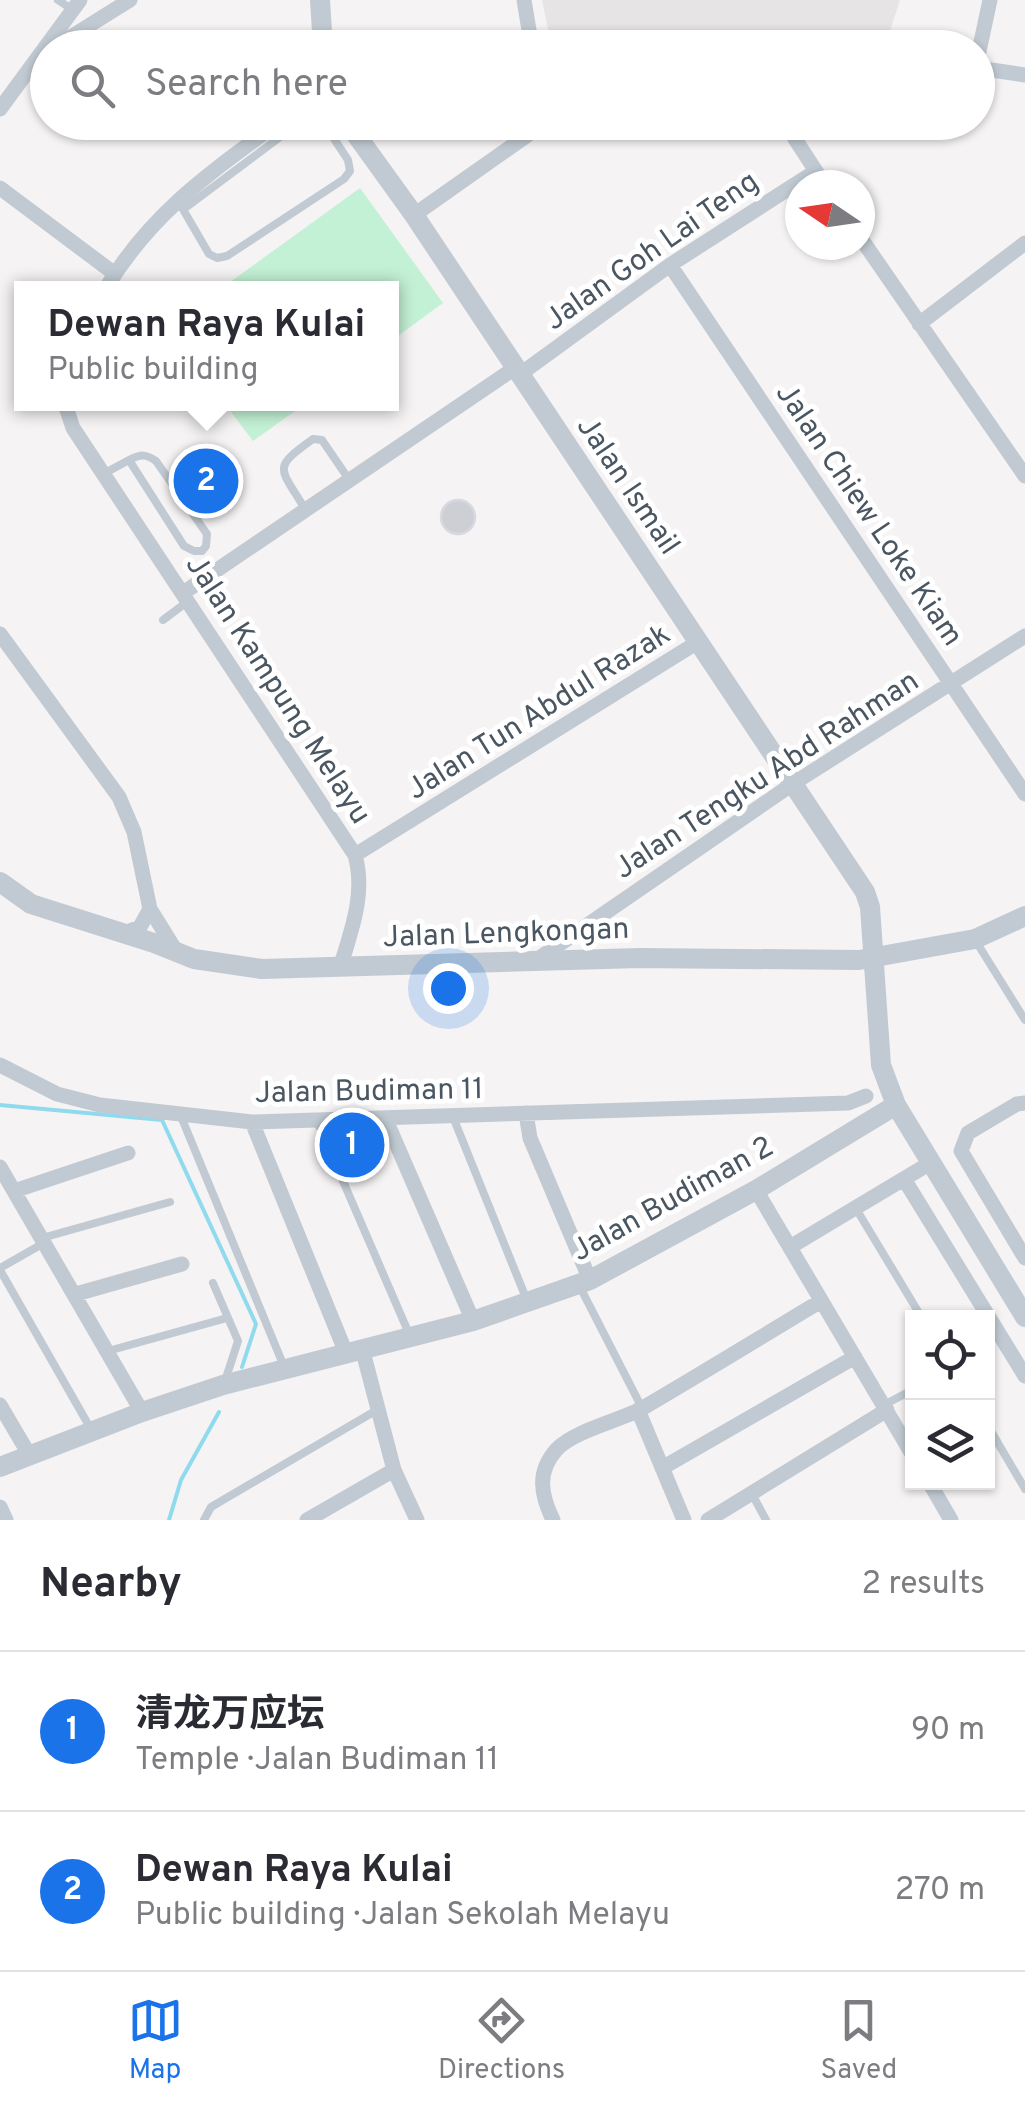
<!DOCTYPE html>
<meta charset="utf-8">
<style>
:root{--surface:#fff;--page:#f7f7f7;--text:#2b2b33;--muted:#7c7c81;--line:#e1e1e2;--accent:#1a73e8}
body{margin:0;font-family:Overpass,"Noto Sans SC",sans-serif;background:var(--page);color:var(--text)}
.controls{position:absolute;right:30px;bottom:30px;display:grid;overflow:hidden;border-radius:0px;box-shadow:0 2px 8px #0004}
.controls button{width:90px;height:90px;display:grid;place-items:center;padding:0;border:0;border-bottom:2px solid var(--line);background:var(--surface);color:var(--text);font:50px sans-serif}
.compass{position:absolute;left:785px;top:170px;width:90px;height:90px;border-radius:50%;background:var(--surface);box-shadow:0 2px 8px #0004;rotate:283deg}
.you{position:absolute;left:448px;top:988px;width:35px;height:35px;margin:-25px;border:8px solid #fff;border-radius:50%;background:#1a73e8;box-shadow:0 0 0 15px #1a73e833}
.badge{display:grid;place-items:center;width:65px;height:65px;border-radius:50%;background:var(--accent);color:#fff;font-size:32px;font-weight:700}
.pin{position:absolute;translate:-50% -50%;border:5px solid #fff;box-shadow:0 2px 10px #0006}
.popup{position:absolute;left:14px;top:281px;width:385px;height:130px;box-sizing:border-box;display:grid;place-content:center;border-radius:0px;background:var(--surface);filter:drop-shadow(0 2px 8px #0005);font-size:32px;white-space:nowrap;color:var(--muted)}
.popup b{font-size:38px;color:var(--text)}
.popup::after{content:'';position:absolute;left:50%;top:100%;margin-left:-20px;border:20px solid transparent;border-top-color:var(--surface)}
.list{margin:0;padding:0;list-style:none}
h2{display:flex;justify-content:space-between;align-items:center;height:130px;margin:0;padding:0 40px;font-size:42px}
h2 small{font-size:32px;font-weight:400;color:var(--muted)}
.list li{display:grid;grid-template-columns:65px 1fr auto;gap:30px;align-items:center;box-sizing:border-box;height:160px;padding:0 40px;border-top:2px solid var(--line)}
.list b{display:block;font-size:38px;white-space:nowrap}
.list p{margin:0;font-size:32px;white-space:nowrap;color:var(--muted)}
.list em{font-size:32px;font-style:normal;color:var(--muted)}
.icon{flex:none;width:55px;height:55px;fill:none;stroke:currentColor;stroke-width:2;stroke-linecap:round;stroke-linejoin:round}
.map{position:relative;flex:none;width:1025px;height:1520px;overflow:hidden}
.search{position:absolute;background:var(--surface);box-shadow:0 2px 8px #0004;left:30px;right:30px;top:30px;height:110px;display:flex;align-items:center;gap:25px;box-sizing:border-box;padding:0 35px;border-radius:55px;color:var(--muted);font-size:38px}
.sheet{height:450px;background:var(--surface)}
nav{display:flex;justify-content:space-around;align-items:center;box-sizing:border-box;height:140px;border-top:2px solid var(--line);background:var(--surface);font-size:28px;color:var(--muted)}
nav a{display:grid;justify-items:center;gap:5px}
nav .on{color:var(--accent)}
.map>svg:first-child{display:block}
.education{fill:#e6e4e5}
.green{fill:#c3f1d5}
.lines{fill:none;stroke-linecap:round;stroke-linejoin:round}
.stream{stroke:#90daee;stroke-width:4}
.building{fill:#cdcfd5;stroke:#d7d9de;stroke-width:2.5}
.service{stroke:#c1cad2;stroke-width:8}
.minor{stroke:#c1cad2;stroke-width:15}
.tertiary{stroke:#c1cad2;stroke-width:20}
.labels{text-anchor:middle;stroke-width:10;stroke-linejoin:round;paint-order:stroke}
.street-label{font-size:30px;fill:#4a5661;stroke:#fff}
</style>
<div class="map">
<svg width="1025" height="1520" viewBox="0 0 1025 1520">
<rect width="100%" height="100%" fill="#f5f3f3"/>
<!-- education -->
<path class="education" d="M542 0H900L887 40 854 38 827 48H552Z"/>
<!-- green -->
<path class="green" d="M360 188 443 303 391 341V288H222Z
M225 404H305L253 441Z"/>
<g class="lines">
<!-- stream -->
<path class="stream" d="M0 1105 162 1120 256 1324 242 1367
M169 1520 181 1480 219 1412"/>
</g>
<!-- building -->
<path class="building" d="M441 517a17 17 0 1 1 34 0a17 17 0 1 1-34 0Z"/>
<g class="lines">
<!-- service -->
<path class="service" d="M58 0 73 10
M177 199 209 254 217 258 227 256 344 179 350 171 348 160 323 122
M185 208 300 122
M105 473 129 460C141 454 146 454 156 461L207 534 206 546 202 551H194L184 546 129 460
M305 509C280 467 271 469 313 439L322 440 350 481
M163 620 187 602
M977 943 1025 1020
M180 1114 285 1369
M453 1117 526 1298
M317 1121 410 1336
M855 1207 922 1318
M42 1238 170 1202
M0 1268 44 1243
M0 1270 92 1431
M213 1283 238 1341 225 1381
M580 1287 642 1408
M108 1351 227 1318
M884 1405 912 1390
M988 1426 1025 1489
M752 1494 766 1520
M204 1520 211 1507 377 1410"/>
<!-- minor -->
<path class="minor" d="M524 0 532 48
M53 48 130 0
M978 56 990 0
M978 68 1025 75
M0 109 80 0
M784 122 825 185
M0 188 115 274
M414 215 546 122
M860 237 1025 476
M670 265 1025 794
M106 288C153 211 209 174 279 122
M919 324 1025 243
M519 375 670 265 816 171
M65 404 73 428 355 855C366 894 351 931 340 968
M183 593 515 368
M0 634 119 797 134 832 150 909 140 927 122 934
M355 855 698 642
M150 909 176 951
M538 959 794 783 1025 636
M0 1065 57 1094 100 1105 252 1122 848 1103 866 1096
M1025 1103 1017 1104 968 1133 961 1151 1025 1258
M526 1113 530 1138 590 1280
M386 1120 473 1321
M252 1122 346 1353
M0 1167 142 1412
M904 1179 1025 1376
M756 1190 912 1454
M14 1191 128 1153
M790 1247 922 1168
M76 1294 182 1264
M362 1348 394 1470 417 1520
M0 1405 30 1456
M638 1410 684 1520
M662 1468 855 1357
M929 1482 951 1520
M0 1507 6 1520
M307 1520 394 1470
M553 1520C541 1495 536 1472 557 1449 574 1431 618 1421 641 1409 701 1374 761 1337 821 1301
M708 1520 887 1410"/>
<!-- tertiary -->
<path class="tertiary" d="M320 0 323 48
M347 122 414 215 865 892 870 907 881 1065 896 1105 1025 1317
M0 882 31 904 154 943 194 959 262 969 640 958 859 960 975 939 1025 916
M0 1467 142 1412 223 1385 473 1321 590 1280 756 1190 896 1105"/>
</g>
<g class="labels">
<!-- street labels -->
<g class="street-label">
<text transform="translate(651 250) rotate(-35)" y="10">Jalan Goh Lai Teng</text>
<text transform="translate(629 485) rotate(56)" y="10">Jalan Ismail</text>
<text transform="translate(870 514) rotate(56)" y="10">Jalan Chiew Loke Kiam</text>
<text transform="translate(279 689) rotate(57)" y="10">Jalan Kampung Melayu</text>
<text transform="translate(538 711) rotate(-32)" y="10">Jalan Tun Abdul Razak</text>
<text transform="translate(766 774) rotate(-33)" y="10">Jalan Tengku Abd Rahman</text>
<text transform="translate(506 932) rotate(-2)" y="10">Jalan Lengkongan</text>
<text transform="translate(369 1090) rotate(-1)" y="10">Jalan Budiman 11</text>
<text transform="translate(672 1198) rotate(-29)" y="10">Jalan Budiman 2</text>
</g>
</g>
</svg>
<div class="controls">
<button><svg class="icon" aria-label="locate" viewBox="0 0 24 24"><circle cx="12" cy="12" r="6"/><path d="M12 2v4M12 18v4M2 12h4M18 12h4"/></svg></button>
<button><svg class="icon" aria-label="layers" viewBox="0 0 24 24"><path d="M12 4l9 5-9 5-9-5zM3 14l9 5 9-5"/></svg></button>
</div>
<svg class="compass" viewBox="-18 -18 36 36"><path d="M0-13l5 13h-10z" fill="#e53935"/><path d="M0 13l5-13h-10z" fill="#7c7c81"/></svg>
<div class="you"></div>
<div class="pin badge" style="left:352px;top:1145px">1</div>
<div class="pin badge" style="left:206px;top:481px">2</div>
<div class="popup"><b>Dewan Raya Kulai</b>Public building</div>
<div class="search"><svg class="icon" aria-label="search" viewBox="0 0 24 24"><circle cx="10" cy="10" r="6"/><path d="M15 15l6 6"/></svg>Search here</div>
</div>
<section class="sheet">
<h2>Nearby<small>2 results</small></h2>
<ul class="list">
<li><span class="badge">1</span><div><b>清龙万应坛</b><p>Temple · Jalan Budiman 11</p></div><em>90 m</em></li>
<li><span class="badge">2</span><div><b>Dewan Raya Kulai</b><p>Public building · Jalan Sekolah Melayu</p></div><em>270 m</em></li>
</ul>
</section>
<nav>
<a class="on"><svg class="icon" aria-label="map" viewBox="0 0 24 24"><path d="M3 6l6-2 6 2 6-2v14l-6 2-6-2-6 2zM9 4v14M15 6v14"/></svg>Map</a>
<a><svg class="icon" aria-label="directions" viewBox="0 0 24 24"><path d="M12 3l9 9-9 9-9-9zM9 14v-3h6M13 9l2 2-2 2"/></svg>Directions</a>
<a><svg class="icon" aria-label="saved" viewBox="0 0 24 24"><path d="M7 4h10v16l-5-4-5 4z"/></svg>Saved</a>
</nav>
